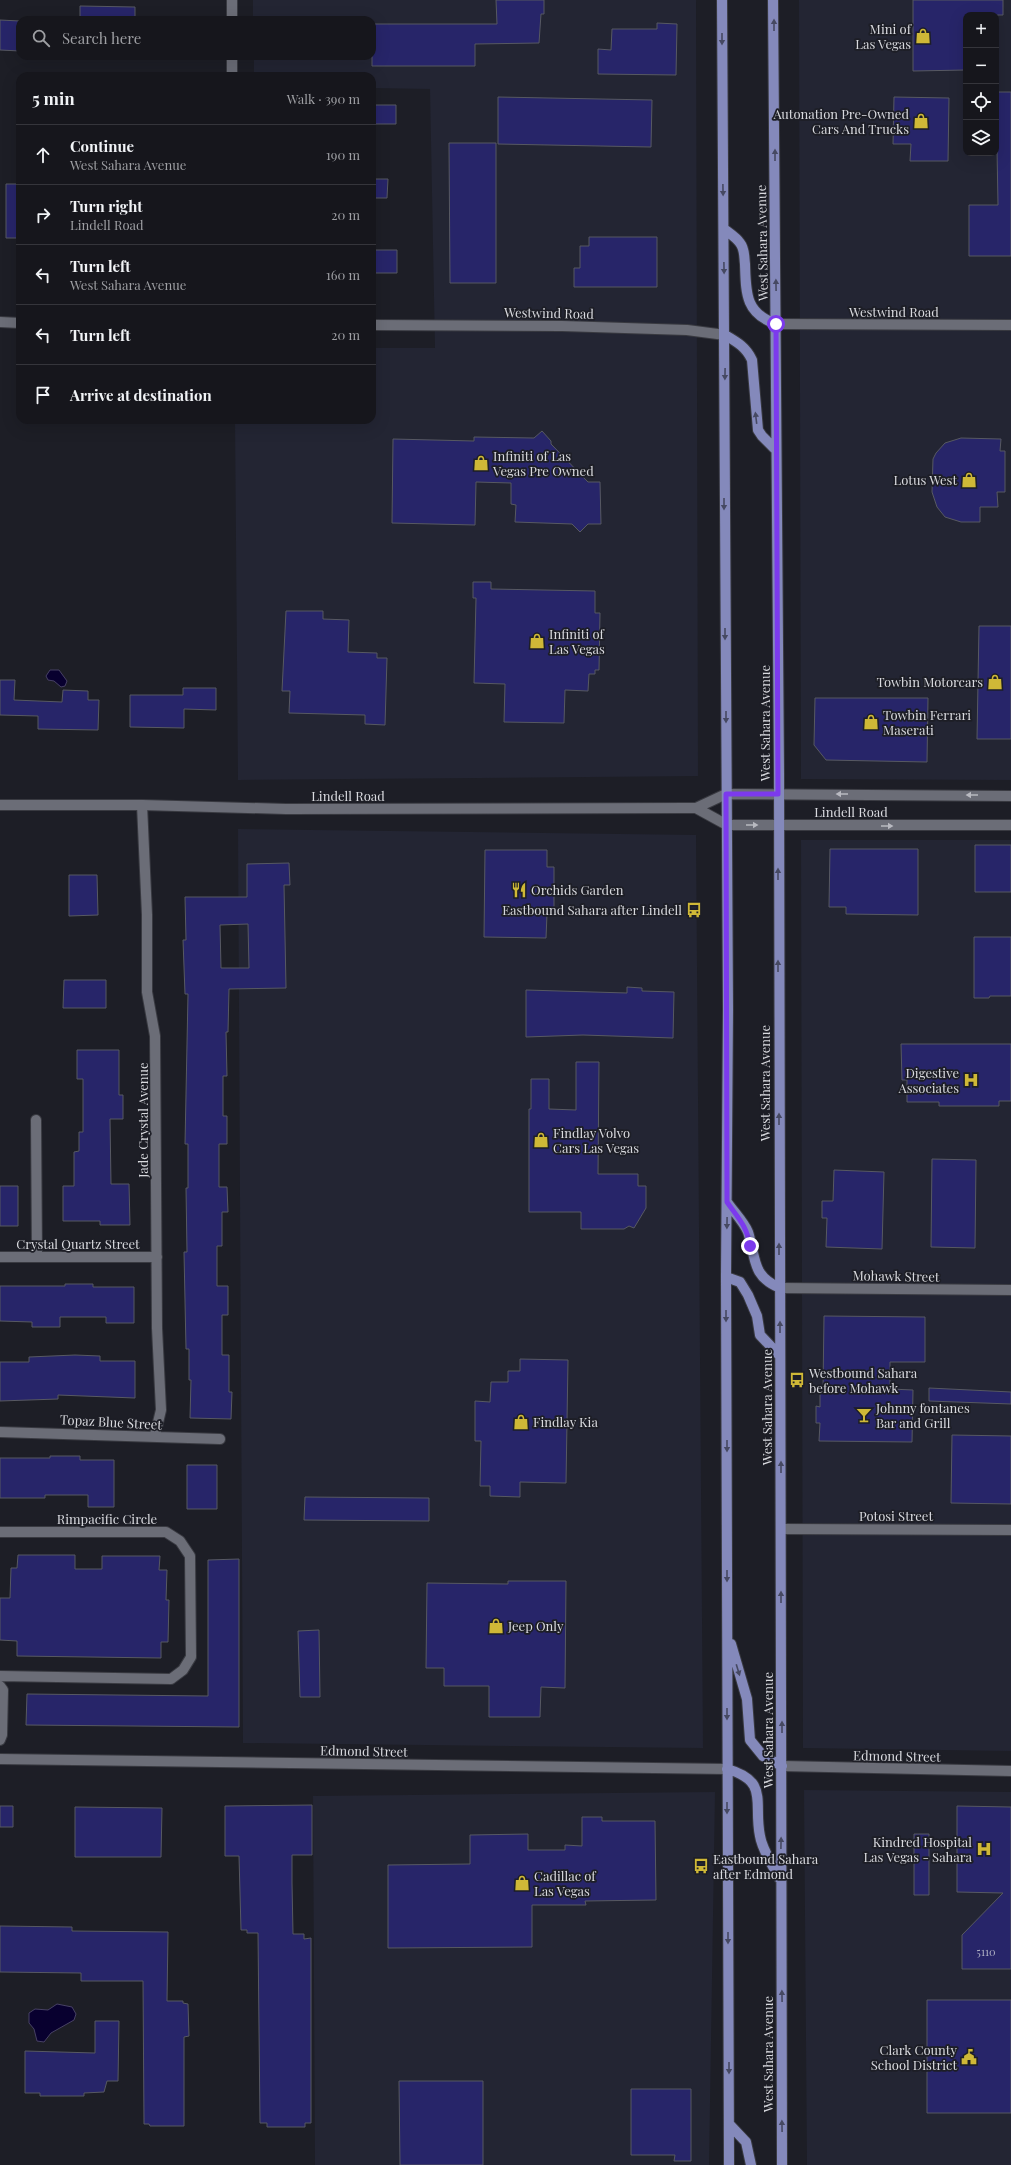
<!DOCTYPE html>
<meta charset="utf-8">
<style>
:root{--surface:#16161c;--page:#1f1f25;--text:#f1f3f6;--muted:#9e9fa3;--line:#35353b}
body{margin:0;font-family:"Playfair Display",serif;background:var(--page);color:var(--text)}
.controls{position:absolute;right:12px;top:12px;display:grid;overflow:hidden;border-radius:8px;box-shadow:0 4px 16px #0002}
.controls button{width:36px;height:36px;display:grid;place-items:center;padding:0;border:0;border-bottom:1px solid var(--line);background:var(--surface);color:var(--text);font:20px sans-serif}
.stop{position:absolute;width:12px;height:12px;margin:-9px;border:3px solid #7c3aed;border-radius:50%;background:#fff}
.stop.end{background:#7c3aed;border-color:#fff;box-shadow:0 1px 4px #0008}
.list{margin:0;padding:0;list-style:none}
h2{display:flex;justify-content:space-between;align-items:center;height:52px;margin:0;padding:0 16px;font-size:17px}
h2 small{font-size:13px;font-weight:400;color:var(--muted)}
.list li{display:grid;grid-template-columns:26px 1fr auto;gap:12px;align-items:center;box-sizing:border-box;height:60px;padding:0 16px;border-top:1px solid var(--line)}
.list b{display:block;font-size:15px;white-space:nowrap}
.list p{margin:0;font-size:13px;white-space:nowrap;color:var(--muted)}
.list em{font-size:13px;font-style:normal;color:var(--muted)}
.icon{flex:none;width:22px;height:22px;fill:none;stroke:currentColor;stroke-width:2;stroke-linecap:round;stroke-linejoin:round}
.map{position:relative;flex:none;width:1011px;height:2165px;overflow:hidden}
.search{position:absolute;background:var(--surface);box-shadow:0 4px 16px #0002;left:16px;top:16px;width:360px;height:44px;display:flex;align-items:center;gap:10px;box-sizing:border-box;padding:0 14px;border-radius:12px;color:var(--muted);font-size:15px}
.panel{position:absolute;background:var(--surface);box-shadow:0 4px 16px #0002;left:16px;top:72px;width:360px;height:352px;border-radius:12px}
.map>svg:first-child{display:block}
.built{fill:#232533;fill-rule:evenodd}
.water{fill:#08002f;stroke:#474164}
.building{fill:#272569;stroke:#575962;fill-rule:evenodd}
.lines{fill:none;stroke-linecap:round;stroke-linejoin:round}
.street-casing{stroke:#393a41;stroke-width:12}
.secondary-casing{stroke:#393a41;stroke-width:12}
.primary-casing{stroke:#393a41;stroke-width:12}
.street{stroke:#6b6d77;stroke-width:10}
.secondary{stroke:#6b6d77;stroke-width:10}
.primary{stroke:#8489bb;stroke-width:10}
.oneway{fill:#464962}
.oneway2{fill:#b8b9c0}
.route{stroke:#7c3aed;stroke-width:5}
.labels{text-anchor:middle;stroke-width:3.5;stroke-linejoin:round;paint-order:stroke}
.number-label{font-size:11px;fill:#acadc2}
.poi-label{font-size:13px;fill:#d9dadf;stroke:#1d1e26;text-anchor:start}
.street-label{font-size:13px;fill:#d9dadf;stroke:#1d1e26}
</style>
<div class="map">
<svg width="1011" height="2165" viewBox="0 0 1011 2165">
<rect width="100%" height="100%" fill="#1d1e26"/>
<!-- built -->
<path class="built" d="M253 0H696L698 776 238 780 235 420H372V348H435L430 89 372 88V76H254V56H372V20H253Z
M799 0H1011V780L801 779ZM966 15H996V153H966Z
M238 829 696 835 703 1748 243 1743Z
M801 840H1011V1751L803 1748Z
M804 1790 1011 1792V2165H807Z
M715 1792 709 2165H315L313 1796Z"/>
<!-- water -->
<path class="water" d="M50 670H59L67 681 65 686 61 687 54 681 48 680 46 676Z
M57 2004 72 2007 76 2014 74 2020 51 2033 44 2042 37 2041 34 2029 29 2023V2013L35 2009 48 2010Z"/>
<!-- building -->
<path class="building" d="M496 0H544V14H541L539 43 475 44V66H372V24H497Z
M913 0H1003V15H966V70L913 71Z
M80 6 135 7V20H80Z
M0 20 20 21V51L0 50Z
M657 23 677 24 676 75 598 74V49L611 50 612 29H657Z
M996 92H1011V256H969V205H998Z
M498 97 652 100 651 147 498 144Z
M894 97 949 98 948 161H910L911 144H893Z
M372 105H396V124H372Z
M449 143H496V283H450Z
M372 179H388L387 198H372Z
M6 184H20V238H6Z
M589 237H657V287H574V268H580V246H589Z
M372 250H397V273H372Z
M542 431 551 441V444L588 482H600L601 524H588L580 532 572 524 515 522 516 505 511 504V483L476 482 475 525 392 523 393 439 474 441V437L534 438Z
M961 438 1001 439 1000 451H1005V492H997L998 507H980V522H961L945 517 937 507 932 492 933 459 936 453 945 443Z
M473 582H491V589L595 591V613H600L599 670H595V674H589L588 691 565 690 564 723 504 722 505 684 474 683 476 598H473Z
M286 611H323V619L349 620 348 652 377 653V658H387L385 725 365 724V715L289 713 290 691H282Z
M979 626H1011V739H977Z
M0 680H15L14 700 62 702 63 690 88 691V700H99L98 730 38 729V716L0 715Z
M183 688H216V710L184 709V728L130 727V695H183Z
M815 698H928L927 762 826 760 814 745Z
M975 845H1011V892H975Z
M830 849H918V915L846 914V907H829Z
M485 850H547V867H554V914H547L546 938 484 937Z
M289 863 290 885H284L286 988 229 989 228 1032H226L227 1076H223V1116H227V1144H219V1187H227L228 1212H222V1246H217V1286H228V1315H222V1355H229V1392H232L231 1419 190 1418 191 1380H189V1349H186L184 1252H187L186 1188H188V1144H185L188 994H185L183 940H186L185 897H247V864ZM248 924 249 968H221L220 925Z
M69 875H97L98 915 69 916Z
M974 937H1011V996H990L989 998H974Z
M64 980H106V1008H63Z
M627 987 642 988V991L674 992 673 1038 583 1035 526 1037V990L627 993Z
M901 1044H1011V1101H999V1106H939V1102H907V1080H902Z
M77 1050H119V1095H123V1119H110L111 1184H129L130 1225H100V1221H63V1186H74V1152L79 1151V1132H83V1079H77Z
M576 1062H599L598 1174H638V1186H646V1208L634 1228 629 1226 624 1229H581V1212H529V1109H531V1079H549V1109L576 1110Z
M932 1159 976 1160 975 1248 931 1247Z
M834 1170 884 1172 882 1249 826 1247 827 1218H822V1201H833Z
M0 1186H18V1226H0Z
M65 1284H93V1287H134V1323H106V1317H60V1327H32V1322L0 1321V1286H65Z
M824 1316 925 1317V1362H890V1389L913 1390 912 1442 819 1441 820 1423H816V1406L820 1407V1388H823Z
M75 1355 100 1356V1361H135V1398L58 1395V1399L0 1401V1362H29V1357Z
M520 1359 568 1360 566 1483 520 1482V1497L490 1496V1486H480L481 1441H475V1401L490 1402 491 1382H508V1371H520Z
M929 1388 1011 1392V1404L929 1401Z
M952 1435 1011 1436V1504L951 1503Z
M50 1456H80V1460H114V1507H88V1495H45V1498H0V1458H50Z
M187 1465H217V1509H187Z
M305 1497 429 1498V1521L304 1520Z
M18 1555H75V1569H102V1556H160L159 1570H167L166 1600H169L168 1642H161V1658L17 1656V1641L0 1640V1598H10L11 1568H17Z
M239 1559V1727L26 1725 27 1694 208 1696V1560Z
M508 1581H566L565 1688 541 1687 540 1717H489V1686H444V1668H426L427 1583 508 1584Z
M319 1630 320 1697H300L298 1631Z
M312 1805V1855H292V1883L293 1934H304V1939L311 1938V2123H305V2127H267V2123H260L258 1933H247V1930H241L239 1856H225V1806Z
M0 1806H13V1827H0Z
M957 1806 1011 1807V1969H962V1935L1003 1893 957 1892Z
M75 1807 162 1808 161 1857H75Z
M582 1817H602V1821H655L656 1900 585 1901 586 1905H532V1947L388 1948V1865L470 1864V1835L528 1834V1850H565V1845L582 1846Z
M914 1834H929V1895H914Z
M0 1926 72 1927V1931L168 1932 167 2001H183V2003L188 2004 189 2036 184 2037V2126H150L149 2124H144L143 1981H81V1973L0 1972Z
M927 2000H1011V2113H927Z
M95 2021H119L118 2081H107L104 2092 84 2093V2096H40V2093H25V2051L95 2053Z
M399 2081H483V2165H400Z
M631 2089H691V2161H674L675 2155H631Z"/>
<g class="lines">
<defs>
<path id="street" d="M232 0V20
M232 56V76
M0 322 20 323
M776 324 1011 325
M372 325 562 326 687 330 725 335
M142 805 147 915V992L155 1036 157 1328 161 1410 155 1435
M36 1120 37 1256
M0 1257H157
M780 1288 1011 1290
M0 1432 220 1439
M781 1529 1011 1530
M0 1532H166L180 1541 190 1556 191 1657 183 1670 171 1679 0 1676
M0 1686 3 1690 2 1735 0 1740
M0 1759 727 1769
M782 1766 1011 1771"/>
<path id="secondary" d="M0 805H142L286 809 690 808H696L726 794 1011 796
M696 808 727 825H1011"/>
<path id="primary" d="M722 0 728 1009 726 1277 729 2165
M773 0 779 773 782 2165
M724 229C729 233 736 237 740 243 745 249 744 257 745 264 746 293 745 313 776 324
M725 335C737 342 746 347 752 360L758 430 762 436 776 450
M727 1202C733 1211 744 1222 748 1232 756 1257 751 1276 780 1288
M726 1277 740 1282 748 1295 757 1316 760 1335 780 1356
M731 1644 747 1699 750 1740 763 1756 782 1766
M727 1769C770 1781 753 1803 760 1836 762 1850 773 1865 779 1878
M729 2124 746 2142 751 2165"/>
</defs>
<!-- street casing -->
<use href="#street" class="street-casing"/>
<!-- secondary casing -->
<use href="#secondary" class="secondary-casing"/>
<!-- primary casing -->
<use href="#primary" class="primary-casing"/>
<!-- street -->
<use href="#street" class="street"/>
<!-- secondary -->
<use href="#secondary" class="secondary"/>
<!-- primary -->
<use href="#primary" class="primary"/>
</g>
<!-- one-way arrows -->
<defs><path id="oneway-solid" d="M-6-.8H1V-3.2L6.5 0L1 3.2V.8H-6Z"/></defs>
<g class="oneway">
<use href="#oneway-solid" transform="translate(774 25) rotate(-90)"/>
<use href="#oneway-solid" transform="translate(722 39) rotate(90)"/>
<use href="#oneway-solid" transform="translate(775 155) rotate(-90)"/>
<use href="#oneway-solid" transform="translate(723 190) rotate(89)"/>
<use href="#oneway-solid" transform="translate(724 268) rotate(89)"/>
<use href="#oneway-solid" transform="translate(776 285) rotate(-91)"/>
<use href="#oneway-solid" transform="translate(725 374) rotate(91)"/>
<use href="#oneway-solid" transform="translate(756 418) rotate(-97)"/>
<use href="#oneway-solid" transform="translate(724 504) rotate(90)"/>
<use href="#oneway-solid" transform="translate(725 634) rotate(90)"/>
<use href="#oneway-solid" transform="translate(726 717) rotate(90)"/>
<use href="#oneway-solid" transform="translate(778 874) rotate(-90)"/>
<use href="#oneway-solid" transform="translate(778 966) rotate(-90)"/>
<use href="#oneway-solid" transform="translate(779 1119) rotate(-90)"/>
<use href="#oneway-solid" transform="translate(727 1223) rotate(91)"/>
<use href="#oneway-solid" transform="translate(779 1249) rotate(-90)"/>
<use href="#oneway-solid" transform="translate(726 1316) rotate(90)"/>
<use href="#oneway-solid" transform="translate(780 1327) rotate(-90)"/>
<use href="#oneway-solid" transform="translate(727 1446) rotate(90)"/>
<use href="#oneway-solid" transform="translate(781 1467) rotate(-90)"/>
<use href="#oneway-solid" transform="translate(727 1576) rotate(90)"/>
<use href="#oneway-solid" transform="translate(781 1597) rotate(-90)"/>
<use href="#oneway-solid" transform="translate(738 1670) rotate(73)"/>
<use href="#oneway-solid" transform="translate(727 1714) rotate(90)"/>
<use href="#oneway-solid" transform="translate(782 1727) rotate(-90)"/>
<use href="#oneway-solid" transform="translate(727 1808) rotate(90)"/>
<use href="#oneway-solid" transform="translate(781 1843) rotate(-89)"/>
<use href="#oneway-solid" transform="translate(728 1938) rotate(90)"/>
<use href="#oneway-solid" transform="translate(782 1996) rotate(-91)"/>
<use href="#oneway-solid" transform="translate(729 2068) rotate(90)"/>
<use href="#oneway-solid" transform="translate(782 2126) rotate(-91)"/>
</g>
<g class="oneway2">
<use href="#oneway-solid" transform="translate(842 794) rotate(-180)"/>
<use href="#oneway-solid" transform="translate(972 795) rotate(-180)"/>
<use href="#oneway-solid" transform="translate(752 825)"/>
<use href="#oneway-solid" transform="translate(887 826)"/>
</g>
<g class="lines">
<!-- route -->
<path class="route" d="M750 1246C747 1226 738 1218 727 1202L726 794H778L776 324"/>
</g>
<!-- icons -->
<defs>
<symbol id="shop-bare" viewBox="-9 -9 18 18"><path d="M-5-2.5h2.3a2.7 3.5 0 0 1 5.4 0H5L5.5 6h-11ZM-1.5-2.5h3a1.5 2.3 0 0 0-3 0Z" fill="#cfb837" stroke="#1d1e26" stroke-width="2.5" paint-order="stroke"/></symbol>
<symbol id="restaurant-bare" viewBox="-9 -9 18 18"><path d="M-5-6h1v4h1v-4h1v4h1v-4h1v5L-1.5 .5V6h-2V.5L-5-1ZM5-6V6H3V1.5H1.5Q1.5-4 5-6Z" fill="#cfb837" stroke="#1d1e26" stroke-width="2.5" paint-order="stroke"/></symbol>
<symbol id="bus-bare" viewBox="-9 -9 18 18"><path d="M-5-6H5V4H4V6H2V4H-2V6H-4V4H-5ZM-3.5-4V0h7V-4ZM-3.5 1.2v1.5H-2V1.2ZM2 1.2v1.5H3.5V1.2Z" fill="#cfb837" stroke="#1d1e26" stroke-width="2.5" paint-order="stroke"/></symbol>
<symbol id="hospital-bare" viewBox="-9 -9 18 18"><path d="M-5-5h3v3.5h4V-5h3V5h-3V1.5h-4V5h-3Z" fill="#cfb837" stroke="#1d1e26" stroke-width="2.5" paint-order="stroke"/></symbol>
<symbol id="bar-bare" viewBox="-9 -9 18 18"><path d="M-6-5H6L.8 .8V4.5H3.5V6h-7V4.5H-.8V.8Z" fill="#cfb837" stroke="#1d1e26" stroke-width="2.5" paint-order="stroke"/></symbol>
<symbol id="civic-bare" viewBox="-9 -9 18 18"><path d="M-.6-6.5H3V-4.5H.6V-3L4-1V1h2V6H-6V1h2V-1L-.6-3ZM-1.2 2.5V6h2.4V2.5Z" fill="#cfb837" stroke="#1d1e26" stroke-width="2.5" paint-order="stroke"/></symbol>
</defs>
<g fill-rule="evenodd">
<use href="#shop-bare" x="912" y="25" width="22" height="22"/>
<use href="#shop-bare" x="910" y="110" width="22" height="22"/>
<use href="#shop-bare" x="470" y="452" width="22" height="22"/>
<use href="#shop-bare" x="958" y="469" width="22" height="22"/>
<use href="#shop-bare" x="526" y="630" width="22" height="22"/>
<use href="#shop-bare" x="984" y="671" width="22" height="22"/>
<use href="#shop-bare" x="860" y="711" width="22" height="22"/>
<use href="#restaurant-bare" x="508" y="879" width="22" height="22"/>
<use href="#bus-bare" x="683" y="899" width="22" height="22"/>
<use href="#hospital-bare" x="960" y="1069" width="22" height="22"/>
<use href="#shop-bare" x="530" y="1129" width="22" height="22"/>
<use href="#bus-bare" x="786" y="1369" width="22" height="22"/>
<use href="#bar-bare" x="853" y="1404" width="22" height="22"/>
<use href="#shop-bare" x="510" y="1411" width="22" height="22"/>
<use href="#shop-bare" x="485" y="1615" width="22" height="22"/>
<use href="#hospital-bare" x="973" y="1838" width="22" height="22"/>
<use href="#bus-bare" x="690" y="1855" width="22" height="22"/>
<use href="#shop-bare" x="511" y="1872" width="22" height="22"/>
<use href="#civic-bare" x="958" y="2046" width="22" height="22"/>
</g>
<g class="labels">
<!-- number labels -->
<g class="number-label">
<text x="986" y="1956">5110</text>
</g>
<!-- poi labels -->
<g class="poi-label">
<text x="911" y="34" text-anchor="end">Mini of<tspan x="911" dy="15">Las Vegas</tspan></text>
<text x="909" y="119" text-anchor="end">Autonation Pre-Owned<tspan x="909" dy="15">Cars And Trucks</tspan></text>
<text x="493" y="461">Infiniti of Las<tspan x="493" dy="15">Vegas Pre Owned</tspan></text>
<text x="957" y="485" text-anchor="end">Lotus West</text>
<text x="549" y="639">Infiniti of<tspan x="549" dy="15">Las Vegas</tspan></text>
<text x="983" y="687" text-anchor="end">Towbin Motorcars</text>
<text x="883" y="720">Towbin Ferrari<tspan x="883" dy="15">Maserati</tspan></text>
<text x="531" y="895">Orchids Garden</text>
<text x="682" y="915" text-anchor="end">Eastbound Sahara after Lindell</text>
<text x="959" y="1078" text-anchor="end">Digestive<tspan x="959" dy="15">Associates</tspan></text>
<text x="553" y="1138">Findlay Volvo<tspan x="553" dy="15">Cars Las Vegas</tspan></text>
<text x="809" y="1378">Westbound Sahara<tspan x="809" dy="15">before Mohawk</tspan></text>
<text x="876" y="1413">Johnny fontanes<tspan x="876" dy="15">Bar and Grill</tspan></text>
<text x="533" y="1427">Findlay Kia</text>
<text x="508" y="1631">Jeep Only</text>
<text x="972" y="1847" text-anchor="end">Kindred Hospital<tspan x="972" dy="15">Las Vegas - Sahara</tspan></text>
<text x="713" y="1864">Eastbound Sahara<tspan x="713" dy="15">after Edmond</tspan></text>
<text x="534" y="1881">Cadillac of<tspan x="534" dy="15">Las Vegas</tspan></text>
<text x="957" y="2055" text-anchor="end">Clark County<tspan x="957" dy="15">School District</tspan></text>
</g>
<!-- street labels -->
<g class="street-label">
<text transform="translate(762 243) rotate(-91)" y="5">West Sahara Avenue</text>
<text x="894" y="317">Westwind Road</text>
<text transform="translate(549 313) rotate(1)" y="5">Westwind Road</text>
<text transform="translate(765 723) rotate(-90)" y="5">West Sahara Avenue</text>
<text x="348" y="801">Lindell Road</text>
<text x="851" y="817">Lindell Road</text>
<text transform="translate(765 1083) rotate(-90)" y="5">West Sahara Avenue</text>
<text transform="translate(143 1120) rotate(-90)" y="5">Jade Crystal Avenue</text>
<text x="78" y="1249">Crystal Quartz Street</text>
<text transform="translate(896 1276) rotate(1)" y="5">Mohawk Street</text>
<text transform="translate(767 1407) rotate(-90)" y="5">West Sahara Avenue</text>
<text transform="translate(111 1422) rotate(3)" y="5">Topaz Blue Street</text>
<text x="896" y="1521">Potosi Street</text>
<text x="107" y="1524">Rimpacific Circle</text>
<text transform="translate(768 1730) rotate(-90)" y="5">West Sahara Avenue</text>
<text transform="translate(364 1751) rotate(1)" y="5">Edmond Street</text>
<text transform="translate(897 1756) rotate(1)" y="5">Edmond Street</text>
<text transform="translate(768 2054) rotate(-90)" y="5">West Sahara Avenue</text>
</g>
</g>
</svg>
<div class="controls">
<button>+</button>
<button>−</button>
<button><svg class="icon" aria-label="locate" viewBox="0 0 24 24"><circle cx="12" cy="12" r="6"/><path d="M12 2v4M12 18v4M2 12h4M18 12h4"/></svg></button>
<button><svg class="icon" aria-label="layers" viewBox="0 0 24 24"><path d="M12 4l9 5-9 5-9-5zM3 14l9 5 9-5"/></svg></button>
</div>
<div class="stop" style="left:776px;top:324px"></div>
<div class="stop end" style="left:750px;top:1246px"></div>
<div class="search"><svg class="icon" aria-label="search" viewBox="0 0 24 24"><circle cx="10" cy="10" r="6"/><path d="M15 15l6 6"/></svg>Search here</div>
<section class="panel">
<h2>5 min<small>Walk · 390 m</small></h2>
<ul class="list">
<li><svg class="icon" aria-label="ahead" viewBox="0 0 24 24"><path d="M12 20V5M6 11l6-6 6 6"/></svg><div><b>Continue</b><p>West Sahara Avenue</p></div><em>190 m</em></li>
<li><svg class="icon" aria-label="right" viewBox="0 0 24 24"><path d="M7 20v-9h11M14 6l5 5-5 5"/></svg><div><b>Turn right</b><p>Lindell Road</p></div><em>20 m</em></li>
<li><svg class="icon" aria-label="left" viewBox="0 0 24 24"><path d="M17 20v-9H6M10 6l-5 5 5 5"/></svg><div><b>Turn left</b><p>West Sahara Avenue</p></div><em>160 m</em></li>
<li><svg class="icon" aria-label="left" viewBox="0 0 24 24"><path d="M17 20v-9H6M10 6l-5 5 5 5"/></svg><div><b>Turn left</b></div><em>20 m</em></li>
<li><svg class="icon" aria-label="arrive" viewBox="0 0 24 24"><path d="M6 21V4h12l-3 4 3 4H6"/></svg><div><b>Arrive at destination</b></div></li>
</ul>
</section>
</div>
